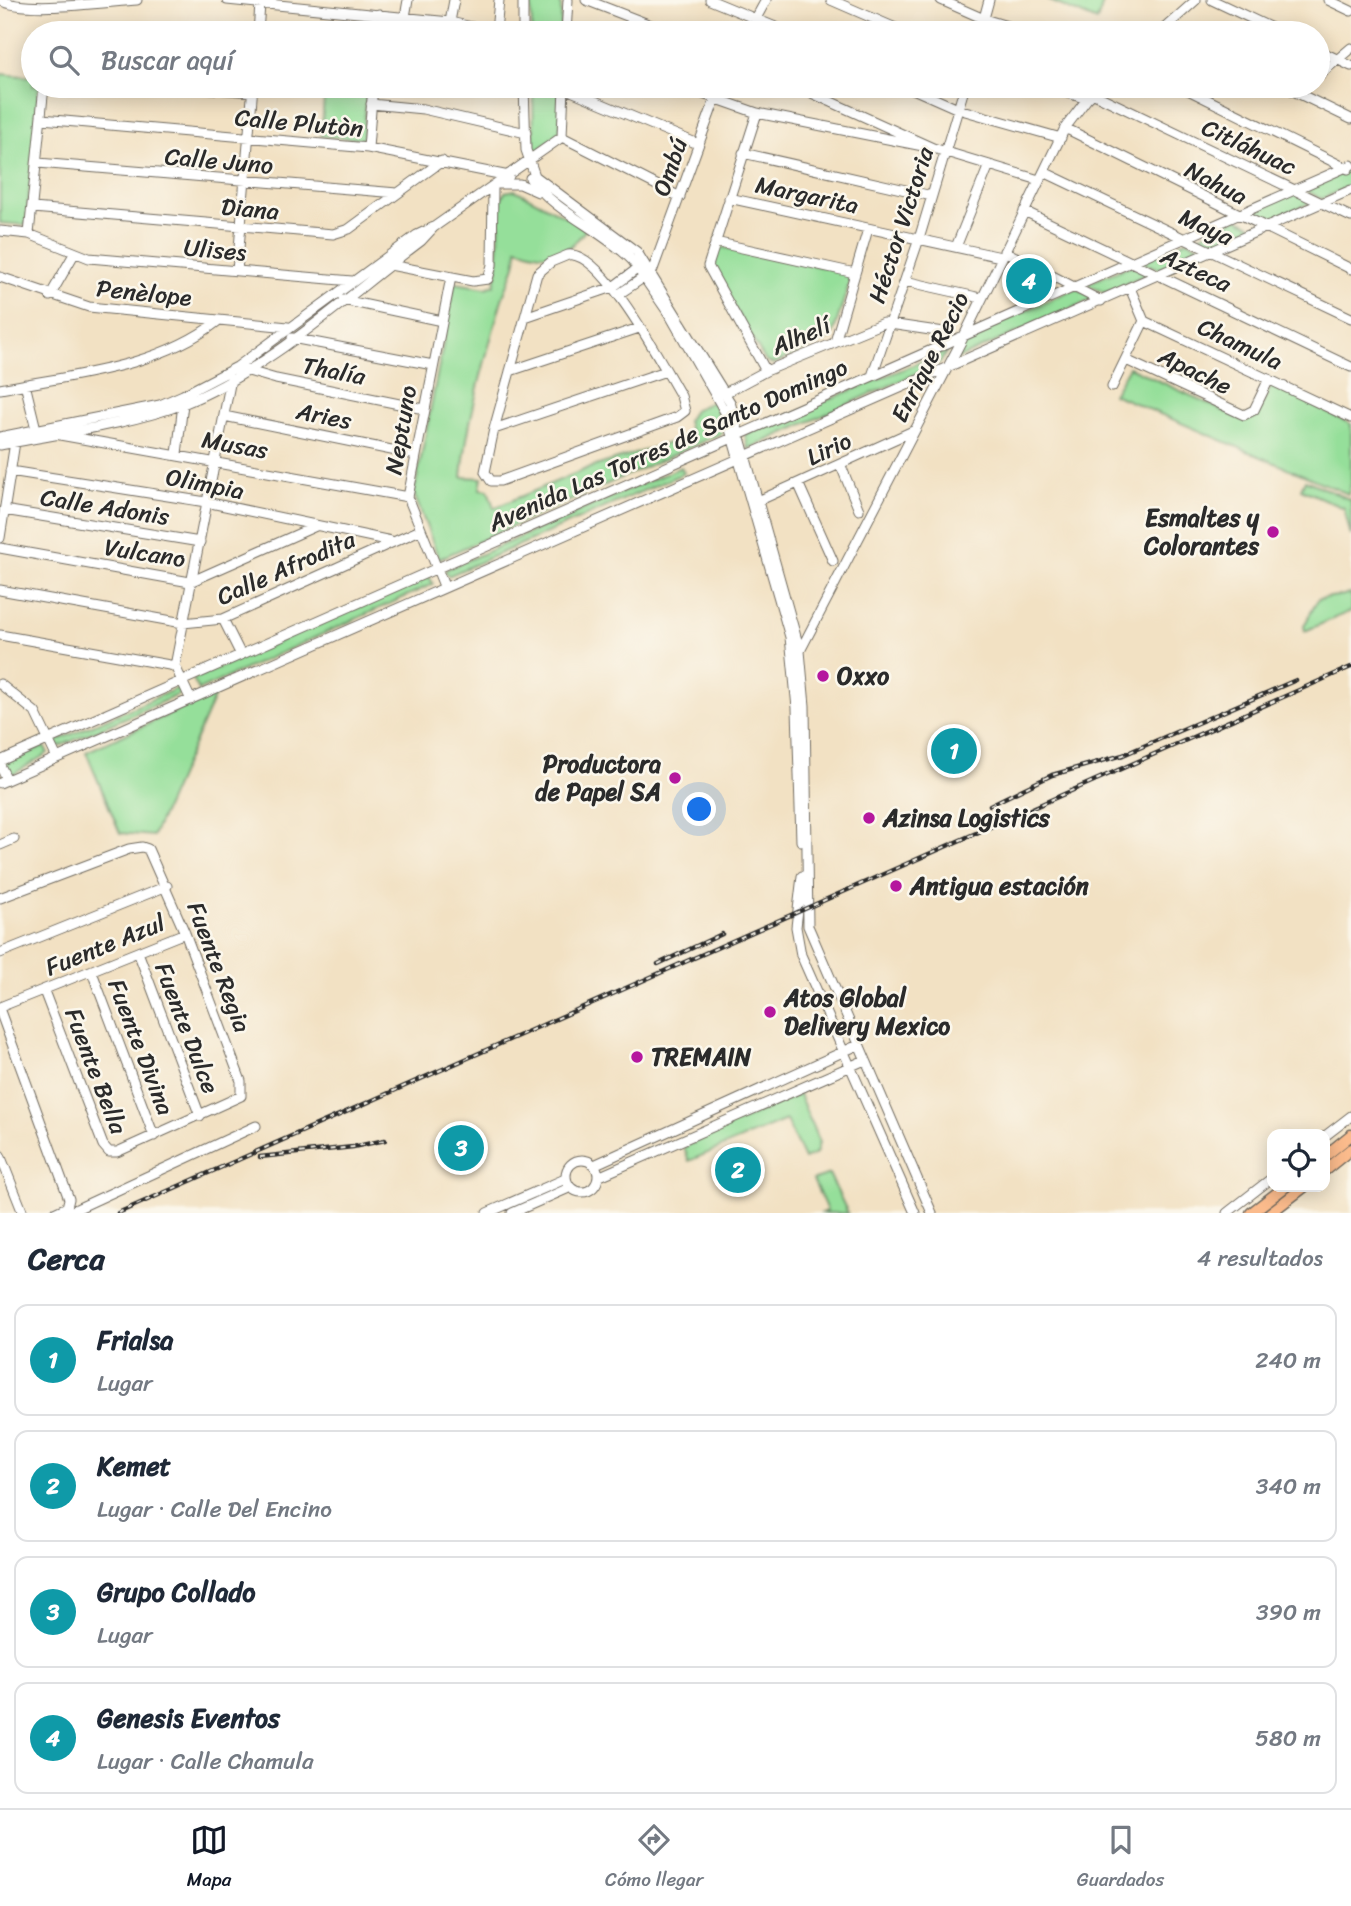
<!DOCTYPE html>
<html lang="es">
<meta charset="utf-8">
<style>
:root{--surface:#fff;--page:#f2f2f3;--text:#1f2937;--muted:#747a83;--line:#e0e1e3;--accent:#111827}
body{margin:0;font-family:Sriracha,sans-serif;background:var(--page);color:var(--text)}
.controls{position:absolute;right:21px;bottom:21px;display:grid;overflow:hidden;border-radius:14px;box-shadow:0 4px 18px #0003}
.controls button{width:63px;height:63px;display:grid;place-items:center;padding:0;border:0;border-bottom:2px solid var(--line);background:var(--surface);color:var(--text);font:35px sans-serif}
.you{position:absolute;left:700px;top:810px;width:24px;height:24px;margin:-18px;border:5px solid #fff;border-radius:50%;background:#1a73e8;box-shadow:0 0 0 10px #1a73e833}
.badge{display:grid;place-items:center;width:46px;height:46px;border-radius:50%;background:var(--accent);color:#fff;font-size:23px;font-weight:700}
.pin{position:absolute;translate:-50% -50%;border:4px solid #fff;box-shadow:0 2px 7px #0006}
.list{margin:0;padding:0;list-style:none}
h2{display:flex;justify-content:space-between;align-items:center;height:91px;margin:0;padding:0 28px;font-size:30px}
h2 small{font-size:23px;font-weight:400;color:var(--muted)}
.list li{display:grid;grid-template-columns:46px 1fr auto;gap:21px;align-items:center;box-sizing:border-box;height:112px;margin:0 14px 14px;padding:0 14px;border:2px solid var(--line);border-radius:14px}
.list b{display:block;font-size:26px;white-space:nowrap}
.list p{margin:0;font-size:23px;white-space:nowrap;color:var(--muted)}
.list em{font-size:23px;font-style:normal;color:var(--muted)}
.icon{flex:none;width:38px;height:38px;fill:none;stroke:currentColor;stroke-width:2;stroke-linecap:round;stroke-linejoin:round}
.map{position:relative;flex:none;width:1351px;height:1213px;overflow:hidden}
.search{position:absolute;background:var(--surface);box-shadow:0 4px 18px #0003;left:21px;right:21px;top:21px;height:77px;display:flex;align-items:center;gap:18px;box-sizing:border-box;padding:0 24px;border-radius:38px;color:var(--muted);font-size:26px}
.sheet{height:595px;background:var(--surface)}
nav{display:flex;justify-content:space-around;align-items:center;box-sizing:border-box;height:98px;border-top:2px solid var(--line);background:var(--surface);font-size:19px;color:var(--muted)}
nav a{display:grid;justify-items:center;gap:4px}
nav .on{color:var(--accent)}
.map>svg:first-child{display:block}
.green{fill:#95df9a;stroke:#608562;stroke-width:2}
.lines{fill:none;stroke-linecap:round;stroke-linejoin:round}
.minor-casing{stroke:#716b60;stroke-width:11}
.major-casing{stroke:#716b60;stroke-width:13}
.minor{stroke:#fff;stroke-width:9}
.major{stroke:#fbbb8c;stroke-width:10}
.rail-casing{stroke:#2b2b2b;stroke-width:4.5}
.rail{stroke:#fbf7ec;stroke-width:2;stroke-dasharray:5;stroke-linecap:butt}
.poi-dot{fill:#b5179e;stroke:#fbf7ec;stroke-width:2.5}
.labels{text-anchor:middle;stroke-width:5;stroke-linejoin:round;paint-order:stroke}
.street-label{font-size:24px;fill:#2b2b2b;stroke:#fbf7ec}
.poi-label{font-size:24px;font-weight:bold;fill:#2b2b2b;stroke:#fbf7ec;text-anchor:start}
</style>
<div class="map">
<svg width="1351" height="1213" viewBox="0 0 1351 1213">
<rect width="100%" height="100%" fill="#fbf7ec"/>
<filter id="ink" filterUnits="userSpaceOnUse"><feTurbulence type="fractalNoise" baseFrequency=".0143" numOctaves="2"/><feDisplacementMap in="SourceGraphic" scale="14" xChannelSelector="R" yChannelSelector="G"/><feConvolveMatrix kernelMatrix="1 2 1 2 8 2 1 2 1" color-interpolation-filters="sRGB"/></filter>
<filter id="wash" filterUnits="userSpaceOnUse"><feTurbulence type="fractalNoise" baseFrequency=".00686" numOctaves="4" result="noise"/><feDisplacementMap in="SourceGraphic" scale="28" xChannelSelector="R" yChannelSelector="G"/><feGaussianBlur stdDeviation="1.57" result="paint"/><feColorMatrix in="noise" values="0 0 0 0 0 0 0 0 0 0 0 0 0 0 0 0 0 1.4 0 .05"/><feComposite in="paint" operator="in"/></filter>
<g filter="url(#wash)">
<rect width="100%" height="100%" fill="#f2e1c3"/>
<!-- green -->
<path class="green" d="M531 0H561V33H532Z
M1048 0H1097L1103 3 1097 21Z
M0 74 33 77V86H39L26 225 0 223Z
M325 86H367L363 139 321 136Z
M533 86H560V131L534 154Z
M1345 170 1351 173V185L1322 199 1303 189Z
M515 190 587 228C563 259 553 259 517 248 518 269 505 286 500 306 485 361 467 419 462 477L482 478 480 489 488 490 494 508 586 469 691 436 687 421 695 409 714 401 722 433 439 559 414 494 455 283 486 288 494 285 497 274 501 199 505 192Z
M1294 193 1312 202 1268 221 1249 213Z
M1237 218 1255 227 1214 245 1197 237Z
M1187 240 1206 249 1160 269 1140 262Z
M716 246 849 272 851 278 832 337 774 364 766 362 711 269Z
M1131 265 1149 273 1105 293 1086 284Z
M1076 288 1095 298 955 360 967 337Z
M947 351 940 363 748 449 745 434Z
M1129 367 1243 420 1256 416 1272 385 1351 424V484L1348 494 1113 394Z
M681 467 684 473 448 576 445 570Z
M1305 480 1351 500V536L1344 508 1301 489Z
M429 576 433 584 199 690 193 679Z
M1351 594V611L1305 631 1304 626 1318 599Z
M178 688 180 694 58 747 56 741Z
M216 693 153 836 120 833 86 752Z
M44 746 48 753 12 775 5 763Z
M799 1094 819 1142 816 1154 804 1159 786 1120 689 1161 684 1147Z
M829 1174 848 1213H822L827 1210 813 1180Z"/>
</g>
<g filter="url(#ink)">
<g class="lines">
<defs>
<path id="minor" d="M0 0C24 14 106 2 137 0
M227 0 450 22 499 33
M523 0V33
M586 0 671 33
M710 0 790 33
M831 0 907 33
M941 0 984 19 1030 33
M1212 0 1282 33
M1328 0 1351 11
M405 17 408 0
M450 22 454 0
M496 32 499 0
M258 33 260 4
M377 33 379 14
M566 33 568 0
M748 33 766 0
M980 33 989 0
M1159 33 1196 0
M1318 50 1351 66
M1318 76 1351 48
M175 86 253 92
M524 86 526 150 535 176 637 252 730 402 800 651 805 706 808 926 932 1213
M680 86 757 113 933 148
M796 86 933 148 1039 180
M906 86 958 109 1061 138
M1045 86 1087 99
M1180 86 1348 169
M1283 86 1351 119
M564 88 698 144
M1092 93 1351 217
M371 104 423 109 526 133
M757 113 708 266 766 371
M42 119 368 148 509 176
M1065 128 1351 269
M562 137 680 197
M368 148 373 86
M743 153 932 196
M38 163 397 193
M1044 172 1351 318
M530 178C556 213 601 229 632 260L671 317 725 412 790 637 797 708 801 841
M498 184H520L538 192
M729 198 1001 257
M33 208 333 234 349 229 442 161
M1024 211 1351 367
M0 231 29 234 89 258 352 281
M29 234 44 86
M715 242 855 273
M956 247 989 165
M1004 251 1101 301
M568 255C603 250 664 368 681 396L685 411 677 417 500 481H491L485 472 494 429 537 274 551 262Z
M390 265 473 281 488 279 492 265 493 187
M237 271 253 86
M652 272 720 86
M0 277 89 307 288 327
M905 281 981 298
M1130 288 1144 321 1351 418
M619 294 649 274
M50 296 74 254
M343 300 442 321
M525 317 613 287 641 266
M292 338 433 365
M835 342 868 229
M1126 360 1244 415 1254 410 1269 379
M245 370 276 379 424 409
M510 371 639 328
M872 376 919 239 965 86
M25 384 36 429
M1112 387 1144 321
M0 389C73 375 158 368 218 321
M723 394 766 371 883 323 944 332
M224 416 416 455
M494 429 666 371
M60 435 408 497
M0 437 160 405 183 395 237 367 417 235 434 227 562 137 564 86
M0 445C55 434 132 424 183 404 269 370 347 296 421 241L433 228
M177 454 183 404
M841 466 859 510
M10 471 206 502 391 541
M799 485 833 561
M758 501 915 430
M4 510 200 542
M0 538 15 442
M0 548 190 582 316 526
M444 586 408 497 451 277
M0 590 183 623 223 619 420 530
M223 619 241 655
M0 635 175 666
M800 651 964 336 1065 128 1087 99 1100 86
M175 666 231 379
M175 666 191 700
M0 684 35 712 57 758
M0 761 1351 165
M0 765 7 780
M0 783 1351 190
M0 845 14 839
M802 876 796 927 801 955 915 1213
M0 898 129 849 142 847 148 849 185 933 241 1081V1096L117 1152H109L103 1145 44 991
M138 952 200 1116
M0 953 167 886
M92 972 154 1136
M0 1007 185 933
M0 1011 69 1199 67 1207 54 1213
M1325 1136 1351 1116
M0 1155 23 1213
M566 1176a16 16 0 1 1 32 0a16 16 0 1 1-32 0Z
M594 1165 858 1045
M598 1177 865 1060
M68 1213 256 1126
M487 1213 565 1179
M512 1213 569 1188
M1227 1213 1272 1178"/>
<path id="major" d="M1325 1156 1351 1135
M1325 1170 1351 1149
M1251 1213 1285 1187
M1270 1213 1304 1187"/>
</defs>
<!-- minor casing -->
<use href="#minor" class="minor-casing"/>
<!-- major casing -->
<use href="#major" class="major-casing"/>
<!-- minor -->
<use href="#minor" class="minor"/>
<!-- major -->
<use href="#major" class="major"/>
<defs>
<path id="rail" d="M990 805 1052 775 1123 755 1296 680
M658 964 722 934
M260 1157 353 1147 385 1140
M118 1213 1351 667"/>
</defs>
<!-- rail casing -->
<use href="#rail" class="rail-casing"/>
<!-- rail -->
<use href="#rail" class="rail"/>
</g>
</g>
<!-- markers -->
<g class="poi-dot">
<circle cx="1273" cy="532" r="7"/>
<circle cx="823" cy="676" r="7"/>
<circle cx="675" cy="778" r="7"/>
<circle cx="869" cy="818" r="7"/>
<circle cx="896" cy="886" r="7"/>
<circle cx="770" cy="1012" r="7"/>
<circle cx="637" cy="1057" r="7"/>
</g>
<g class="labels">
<!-- street labels -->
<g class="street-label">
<text transform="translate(299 123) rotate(5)" y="8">Calle Plutòn</text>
<text transform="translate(1249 147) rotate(25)" y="8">Citláhuac</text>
<text transform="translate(219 161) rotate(5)" y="8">Calle Juno</text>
<text transform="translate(670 167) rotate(-71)" y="8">Ombú</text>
<text transform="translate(1216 183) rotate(27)" y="8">Nahua</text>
<text transform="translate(807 195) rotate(12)" y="8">Margarita</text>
<text transform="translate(250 209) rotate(5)" y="8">Diana</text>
<text transform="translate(901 225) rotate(-72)" y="8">Héctor Victoria</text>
<text transform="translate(1206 227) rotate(25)" y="8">Maya</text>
<text transform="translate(215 250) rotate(5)" y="8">Ulises</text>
<text transform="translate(1196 270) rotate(25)" y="8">Azteca</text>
<text transform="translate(144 293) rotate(6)" y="8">Penèlope</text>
<text transform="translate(801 336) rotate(-23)" y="8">Alhelí</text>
<text transform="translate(1240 344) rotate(25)" y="8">Chamula</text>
<text transform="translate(930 357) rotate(-63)" y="8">Enrique Recio</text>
<text transform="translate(334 371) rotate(11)" y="8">Thalía</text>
<text transform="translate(1195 371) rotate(26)" y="8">Apache</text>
<text transform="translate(324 416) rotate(11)" y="8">Aries</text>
<text transform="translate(401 430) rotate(-80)" y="8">Neptuno</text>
<text transform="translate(235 445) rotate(10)" y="8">Musas</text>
<text transform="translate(668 445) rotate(-24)" y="8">Avenida Las Torres de Santo Domingo</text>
<text transform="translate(829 449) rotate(-25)" y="8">Lirio</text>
<text transform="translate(205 484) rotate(11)" y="8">Olimpia</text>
<text transform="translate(105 507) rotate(9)" y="8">Calle Adonis</text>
<text transform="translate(145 553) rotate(9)" y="8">Vulcano</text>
<text transform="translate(286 568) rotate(-24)" y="8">Calle Afrodita</text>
<text transform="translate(105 945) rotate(-22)" y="8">Fuente Azul</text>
<text transform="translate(219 967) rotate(69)" y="8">Fuente Regia</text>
<text transform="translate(187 1028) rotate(69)" y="8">Fuente Dulce</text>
<text transform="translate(141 1047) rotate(69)" y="8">Fuente Divina</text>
<text transform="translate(96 1071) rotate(69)" y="8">Fuente Bella</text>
</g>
<!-- poi labels -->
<g class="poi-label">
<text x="1259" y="526" text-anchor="end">Esmaltes y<tspan x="1259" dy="28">Colorantes</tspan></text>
<text x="837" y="684">Oxxo</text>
<text x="661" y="772" text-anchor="end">Productora<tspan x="661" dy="28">de Papel SA</tspan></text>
<text x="883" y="826">Azinsa Logistics</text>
<text x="910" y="894">Antigua estación</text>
<text x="784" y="1006">Atos Global<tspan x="784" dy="28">Delivery Mexico</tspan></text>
<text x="651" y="1065">TREMAIN</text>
</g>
</g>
</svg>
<div class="controls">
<button><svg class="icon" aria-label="locate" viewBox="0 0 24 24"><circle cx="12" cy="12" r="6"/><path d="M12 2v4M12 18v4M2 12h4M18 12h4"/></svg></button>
</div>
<div class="you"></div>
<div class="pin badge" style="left:954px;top:751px;background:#0f9aa8">1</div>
<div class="pin badge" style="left:738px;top:1170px;background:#0f9aa8">2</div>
<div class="pin badge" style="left:461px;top:1148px;background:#0f9aa8">3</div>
<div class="pin badge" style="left:1029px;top:281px;background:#0f9aa8">4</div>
<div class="search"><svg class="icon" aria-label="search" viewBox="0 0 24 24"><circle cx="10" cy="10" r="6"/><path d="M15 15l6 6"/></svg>Buscar aquí</div>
</div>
<section class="sheet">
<h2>Cerca<small>4 resultados</small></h2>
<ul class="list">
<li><span class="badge" style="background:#0f9aa8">1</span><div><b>Frialsa</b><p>Lugar</p></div><em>240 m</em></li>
<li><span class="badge" style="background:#0f9aa8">2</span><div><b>Kemet</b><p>Lugar · Calle Del Encino</p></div><em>340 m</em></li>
<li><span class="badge" style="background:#0f9aa8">3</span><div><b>Grupo Collado</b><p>Lugar</p></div><em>390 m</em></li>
<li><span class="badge" style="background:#0f9aa8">4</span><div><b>Genesis Eventos</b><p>Lugar · Calle Chamula</p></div><em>580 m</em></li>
</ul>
</section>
<nav>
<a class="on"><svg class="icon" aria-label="map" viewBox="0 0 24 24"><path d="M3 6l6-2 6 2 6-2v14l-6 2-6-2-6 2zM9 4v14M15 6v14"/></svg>Mapa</a>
<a><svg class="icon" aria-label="directions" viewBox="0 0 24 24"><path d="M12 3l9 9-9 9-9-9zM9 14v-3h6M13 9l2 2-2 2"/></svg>Cómo llegar</a>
<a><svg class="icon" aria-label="saved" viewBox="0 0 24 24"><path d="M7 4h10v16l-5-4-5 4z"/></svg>Guardados</a>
</nav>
